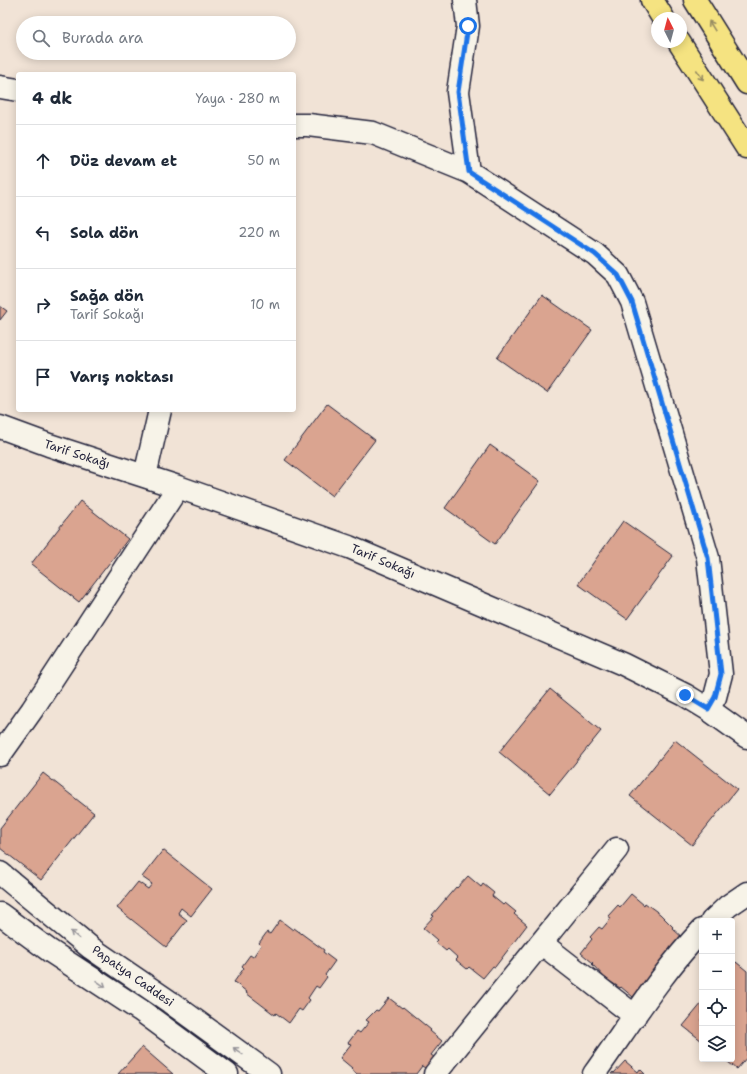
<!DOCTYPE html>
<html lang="tr">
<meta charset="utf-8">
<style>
:root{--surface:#fff;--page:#f2f2f3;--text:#1f2937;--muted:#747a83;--line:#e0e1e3}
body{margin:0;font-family:"Shantell Sans",sans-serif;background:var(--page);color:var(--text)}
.controls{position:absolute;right:12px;bottom:12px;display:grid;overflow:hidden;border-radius:4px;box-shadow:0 2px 10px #0003}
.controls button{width:36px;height:36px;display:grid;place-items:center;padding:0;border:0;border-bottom:1px solid var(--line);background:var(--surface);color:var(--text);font:20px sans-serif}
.compass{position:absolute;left:651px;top:12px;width:36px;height:36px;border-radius:50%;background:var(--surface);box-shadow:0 2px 10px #0003;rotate:354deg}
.stop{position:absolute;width:12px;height:12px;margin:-9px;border:3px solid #1a73e8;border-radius:50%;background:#fff}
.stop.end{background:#1a73e8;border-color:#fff;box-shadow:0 1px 4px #0008}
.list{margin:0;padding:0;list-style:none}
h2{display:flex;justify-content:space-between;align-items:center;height:52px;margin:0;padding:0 16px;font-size:17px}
h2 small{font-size:13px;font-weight:400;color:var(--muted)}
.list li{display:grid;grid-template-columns:26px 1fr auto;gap:12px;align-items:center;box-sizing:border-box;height:72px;padding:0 16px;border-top:1px solid var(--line)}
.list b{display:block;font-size:15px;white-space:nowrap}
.list p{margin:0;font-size:13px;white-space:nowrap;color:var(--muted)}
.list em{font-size:13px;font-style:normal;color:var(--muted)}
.icon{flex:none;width:22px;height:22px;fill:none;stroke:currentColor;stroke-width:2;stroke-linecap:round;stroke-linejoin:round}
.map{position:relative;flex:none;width:747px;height:1074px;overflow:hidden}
.search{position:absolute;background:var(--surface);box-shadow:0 2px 10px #0003;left:16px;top:16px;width:280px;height:44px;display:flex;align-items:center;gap:10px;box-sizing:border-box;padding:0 14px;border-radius:22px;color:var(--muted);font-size:15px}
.panel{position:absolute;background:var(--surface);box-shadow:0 2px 10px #0003;left:16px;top:72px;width:280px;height:340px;border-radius:4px}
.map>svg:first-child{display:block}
.building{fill:#daa490;stroke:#22223b}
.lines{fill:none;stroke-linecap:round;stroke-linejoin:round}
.minor-casing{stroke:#22223b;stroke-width:25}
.major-casing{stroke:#22223b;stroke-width:25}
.minor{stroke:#f7f3e8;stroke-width:22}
.major{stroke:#f5e381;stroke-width:22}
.oneway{stroke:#968c62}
.oneway2{stroke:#97959a}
.route{stroke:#1a73e8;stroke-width:5}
.labels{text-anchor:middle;stroke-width:3.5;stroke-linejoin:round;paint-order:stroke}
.street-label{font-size:12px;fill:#22223b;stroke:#f7f3e8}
</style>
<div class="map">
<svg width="747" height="1074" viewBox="0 0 747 1074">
<rect width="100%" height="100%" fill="#f1e3d6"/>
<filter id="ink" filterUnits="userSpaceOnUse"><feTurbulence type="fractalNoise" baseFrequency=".025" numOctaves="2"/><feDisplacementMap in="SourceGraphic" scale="8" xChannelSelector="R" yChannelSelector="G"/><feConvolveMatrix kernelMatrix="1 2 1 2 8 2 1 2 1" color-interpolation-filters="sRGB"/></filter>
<g filter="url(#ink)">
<!-- building -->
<path class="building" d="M542 295 592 330 547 393 497 358Z
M0 306 7 311 0 320Z
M327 404 375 440 332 496 285 460Z
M490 445 540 481 495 544 445 508Z
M80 501 128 539 79 602 31 564Z
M623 521 673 556 627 619 578 584Z
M550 689 601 731 550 794 499 752Z
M675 740 737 789 692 845 630 796Z
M43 773 94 813 41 880 0 848V828Z
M163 850 212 889 191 916 181 908 178 913 187 920 166 947 117 908 138 882 148 889 152 884 142 877Z
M468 876 481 887 483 884 494 893 492 896 503 905 505 903 516 912 514 914 527 925 495 967 493 966 483 978 469 967 467 969 456 960 458 958 448 949 446 951 435 942 437 940 423 928 434 916 432 915 456 887 457 888Z
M631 894 644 905 645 903 660 914 673 927 672 928 684 939 633 997 621 987 620 988 605 978 592 964 593 963 581 953 592 939 590 937 599 927 602 929 611 918 608 916 618 905 620 907Z
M280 920 293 930 294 928 324 950 323 952 335 961 325 975 327 977 319 988 316 986 308 998 310 1000 302 1011 299 1009 289 1023 276 1013 275 1015 246 993 247 992 234 982 244 968 242 966 250 955 253 957 261 945 259 943 267 932 270 934Z
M736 962 747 971V1057L737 1069 724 1059H732V966Z
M389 998 402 1008 403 1007 431 1030 430 1031 442 1041 431 1055 434 1057 425 1068 422 1066 416 1074H357L351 1069 352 1068 340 1058 351 1044 348 1043 357 1031 360 1033 369 1022 366 1020 376 1010 378 1011Z
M702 1003V1041L683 1026Z
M142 1047 173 1074H118Z
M625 1061 638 1072 640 1069 645 1074H611L613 1072 614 1073Z"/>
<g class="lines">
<defs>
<path id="minor" d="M465 0 468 26 458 92 469 172
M0 87 18 90
M294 125H308L373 133 469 172 595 254 618 275 632 302 708 558 721 674 715 697 708 709
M0 427 49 445 178 487 349 547 623 664 685 695 708 709 747 737
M145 476 160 410
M0 755 32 710 178 487
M0 873 91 948 170 1002 269 1074
M0 914 50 951 140 1010 227 1074
M712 921 728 906 747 893
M541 943 635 1016
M435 1074 617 849
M594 1074C629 1025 661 973 702 930"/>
<path id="major" d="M652 0 663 18
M695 0 747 83
M679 42 747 148"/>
</defs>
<!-- minor casing -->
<use href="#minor" class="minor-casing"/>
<!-- major casing -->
<use href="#major" class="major-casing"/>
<!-- minor -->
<use href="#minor" class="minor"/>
<!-- major -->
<use href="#major" class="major"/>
</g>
<!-- one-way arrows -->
<defs><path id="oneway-shaft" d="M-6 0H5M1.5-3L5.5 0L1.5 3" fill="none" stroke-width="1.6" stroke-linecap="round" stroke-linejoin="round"/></defs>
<g class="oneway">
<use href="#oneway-shaft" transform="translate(712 26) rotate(-122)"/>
<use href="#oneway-shaft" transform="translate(700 75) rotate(57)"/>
</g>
<g class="oneway2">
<use href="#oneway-shaft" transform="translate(75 935) rotate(-141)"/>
<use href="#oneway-shaft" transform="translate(101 984) rotate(34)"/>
<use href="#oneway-shaft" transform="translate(238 1051) rotate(-144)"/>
</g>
</g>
<g class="lines" filter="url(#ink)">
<!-- route -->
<path class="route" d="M468 26 458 92 469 172 595 254 618 275 632 302 708 558 721 674 715 697 708 709 685 695"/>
</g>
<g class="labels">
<!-- street labels -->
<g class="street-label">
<text transform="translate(77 454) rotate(18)" y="4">Tarif Sokağı</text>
<text transform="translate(383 561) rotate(23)" y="4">Tarif Sokağı</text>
<text transform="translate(133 976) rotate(35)" y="4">Papatya Caddesi</text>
</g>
</g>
</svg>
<div class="controls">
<button>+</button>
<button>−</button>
<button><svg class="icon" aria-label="locate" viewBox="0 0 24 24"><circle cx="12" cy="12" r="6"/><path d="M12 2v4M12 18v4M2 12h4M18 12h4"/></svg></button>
<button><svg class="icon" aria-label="layers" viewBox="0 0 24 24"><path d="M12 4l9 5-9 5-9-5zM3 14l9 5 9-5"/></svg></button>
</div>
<svg class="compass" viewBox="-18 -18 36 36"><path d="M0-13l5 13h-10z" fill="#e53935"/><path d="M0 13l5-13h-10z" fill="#747a83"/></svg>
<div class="stop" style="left:468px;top:26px"></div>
<div class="stop end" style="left:685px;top:695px"></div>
<div class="search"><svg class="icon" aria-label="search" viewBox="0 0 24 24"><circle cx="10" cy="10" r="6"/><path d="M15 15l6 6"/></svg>Burada ara</div>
<section class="panel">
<h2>4 dk<small>Yaya · 280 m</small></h2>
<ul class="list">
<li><svg class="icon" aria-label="ahead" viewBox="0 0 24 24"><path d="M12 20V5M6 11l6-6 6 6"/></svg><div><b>Düz devam et</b></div><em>50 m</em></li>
<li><svg class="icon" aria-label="left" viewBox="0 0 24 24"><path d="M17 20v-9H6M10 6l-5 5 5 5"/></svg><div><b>Sola dön</b></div><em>220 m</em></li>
<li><svg class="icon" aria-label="right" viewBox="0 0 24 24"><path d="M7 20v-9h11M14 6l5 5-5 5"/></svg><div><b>Sağa dön</b><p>Tarif Sokağı</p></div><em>10 m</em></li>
<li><svg class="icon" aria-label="arrive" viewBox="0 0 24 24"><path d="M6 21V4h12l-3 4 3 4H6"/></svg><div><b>Varış noktası</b></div></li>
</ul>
</section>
</div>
